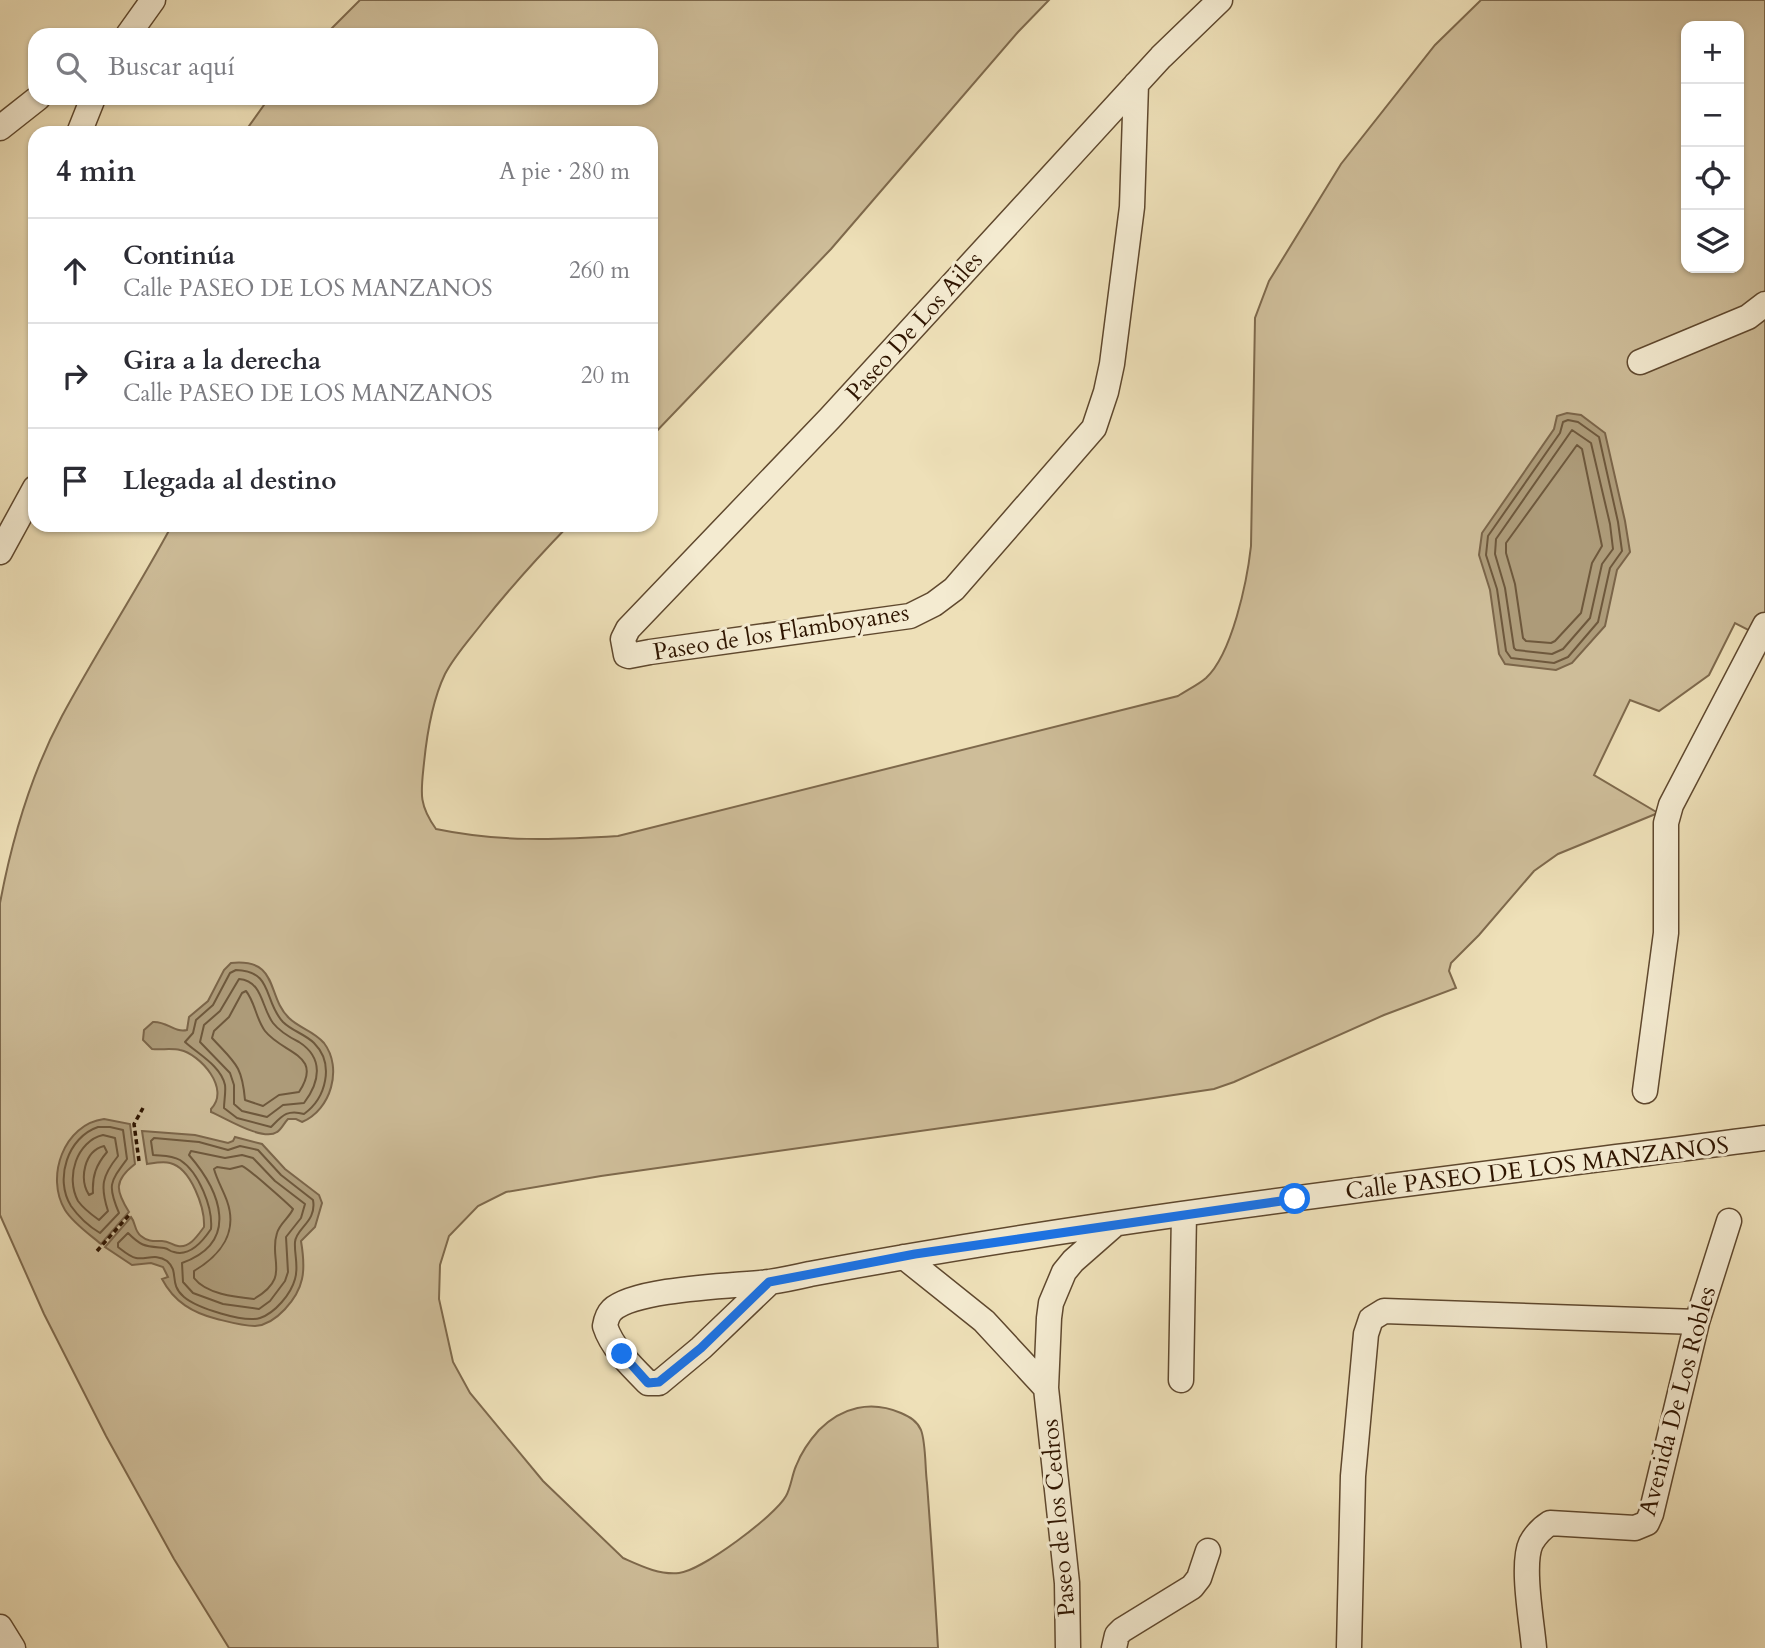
<!DOCTYPE html>
<html lang="es">
<meta charset="utf-8">
<style>
:root{--surface:#fff;--page:#f7f7f7;--text:#2b2b33;--muted:#7c7c81;--line:#e1e1e2}
body{margin:0;font-family:Cardo,serif;background:var(--page);color:var(--text)}
.controls{position:absolute;right:21px;top:21px;display:grid;overflow:hidden;border-radius:14px;box-shadow:0 2px 5px #0004}
.controls button{width:63px;height:63px;display:grid;place-items:center;padding:0;border:0;border-bottom:2px solid var(--line);background:var(--surface);color:var(--text);font:35px sans-serif}
.stop{position:absolute;width:21px;height:21px;margin:-16px;border:5px solid #1a73e8;border-radius:50%;background:#fff}
.stop.end{background:#1a73e8;border-color:#fff;box-shadow:0 2px 7px #0008}
.list{margin:0;padding:0;list-style:none}
h2{display:flex;justify-content:space-between;align-items:center;height:91px;margin:0;padding:0 28px;font-size:30px}
h2 small{font-size:23px;font-weight:400;color:var(--muted)}
.list li{display:grid;grid-template-columns:46px 1fr auto;gap:21px;align-items:center;box-sizing:border-box;height:105px;padding:0 28px;border-top:2px solid var(--line)}
.list b{display:block;font-size:26px;white-space:nowrap}
.list p{margin:0;font-size:23px;white-space:nowrap;color:var(--muted)}
.list em{font-size:23px;font-style:normal;color:var(--muted)}
.icon{flex:none;width:38px;height:38px;fill:none;stroke:currentColor;stroke-width:2;stroke-linecap:round;stroke-linejoin:round}
.map{position:relative;flex:none;width:1765px;height:1648px;overflow:hidden}
.search{position:absolute;background:var(--surface);box-shadow:0 2px 5px #0004;left:28px;top:28px;width:630px;height:77px;display:flex;align-items:center;gap:18px;box-sizing:border-box;padding:0 24px;border-radius:21px;color:var(--muted);font-size:26px}
.panel{position:absolute;background:var(--surface);box-shadow:0 2px 5px #0004;left:28px;top:126px;width:630px;height:406px;border-radius:21px}
.map>svg:first-child{display:block}
.green{fill:#cebd99;stroke:#7e694c;stroke-width:2;fill-rule:evenodd}
.water{fill:#ad9b79;stroke:#7b6549;stroke-width:2}
.lines{fill:none;stroke-linecap:round;stroke-linejoin:round}
.shore{stroke:#6e583c;stroke-width:2}
.minor-casing{stroke:#5f482e;stroke-width:27}
.path{stroke:#2f1500;stroke-width:3.5;stroke-dasharray:5 3.5;stroke-linecap:butt}
.minor{stroke:#f4ebd1;stroke-width:24}
.route{stroke:#1a73e8;stroke-width:9}
.labels{text-anchor:middle;stroke-width:6;stroke-linejoin:round;paint-order:stroke}
.street-label{font-size:24px;fill:#2f1500;stroke:#f4ebd1}
</style>
<div class="map">
<svg width="1765" height="1648" viewBox="0 0 1765 1648">
<rect width="100%" height="100%" fill="#eee0b8"/>
<filter id="stains"><feTurbulence type="fractalNoise" baseFrequency=".00286" numOctaves="4"/><feColorMatrix values="0 0 0 0 .2 0 0 0 0 .09 0 0 0 0 .02 0 0 0 .5 -.17"/></filter>
<radialGradient id="worn" r=".72"><stop offset=".6" stop-color="#630" stop-opacity="0"/><stop offset="1" stop-color="#630" stop-opacity=".3"/></radialGradient>
<!-- green -->
<path class="green" d="M360 0H1049L1018 32 831 249 651 437V133H244L269 98H651V35H325Z
M1481 0H1765V616L1756 634 1735 623 1709 675 1659 711 1630 700 1594 775 1658 813 1558 854 1534 871 1479 935 1451 963 1449 971 1456 988 1384 1015 1234 1082 1214 1089 1140 1100 601 1176 506 1192 478 1206 449 1236 440 1265 439 1299 453 1362 470 1393 543 1481 623 1558C641 1566 659 1575 679 1573 701 1571 775 1516 786 1496 791 1487 792 1475 796 1466 801 1453 810 1440 819 1430 842 1407 871 1400 901 1413 910 1417 917 1421 921 1430 926 1443 925 1469 927 1483 931 1538 935 1593 938 1648H229L174 1559 106 1436 44 1314 0 1215V903C12 839 31 774 62 716 97 651 137 590 172 525H569C539 556 510 588 483 622 470 639 455 655 445 674 432 701 427 733 424 763 421 792 418 804 436 829 498 842 556 840 618 836L1178 696C1187 690 1198 685 1206 678 1232 654 1247 582 1251 546L1255 318 1269 281 1341 164 1435 45ZM1686 26H1739V268H1686Z"/>
<!-- water -->
<path class="water" d="M1567 413 1581 415 1605 433 1625 521 1630 552 1617 570 1605 626 1572 663 1556 670 1505 664 1499 654 1490 590 1479 555 1482 533 1554 429 1557 416Z
M231 963C280 958 266 996 289 1018 299 1028 314 1031 324 1043 343 1068 331 1110 302 1122L296 1119H288C284 1123 281 1130 277 1132 263 1142 224 1117 211 1112V1109C231 1089 200 1054 180 1050 172 1048 161 1050 152 1049L143 1040 144 1030 153 1022C167 1021 174 1033 187 1030L189 1017 208 1001 224 970Z
M104 1119 130 1124 135 1164C113 1181 116 1191 129 1212L101 1244C89 1234 73 1223 65 1210 45 1177 64 1124 104 1119Z
M142 1131 195 1135 228 1143 233 1141 235 1137 262 1144 285 1169 319 1195 322 1203 315 1227 301 1241C303 1253 305 1266 302 1279 298 1298 276 1325 255 1326 243 1326 229 1322 217 1319 193 1313 174 1302 162 1279L168 1277 163 1267 151 1263 132 1265 105 1247 131 1217C136 1223 134 1231 141 1236 148 1242 154 1241 162 1241 169 1241 172 1245 178 1246 190 1248 198 1235 204 1227 205 1208 191 1168 170 1163 163 1161 154 1163 147 1164Z"/>
<g class="lines">
<!-- shore -->
<path class="shore" d="M1568 420 1578 422 1599 437 1618 522 1622 551 1610 568 1598 622 1568 657 1554 663 1511 658 1506 651 1497 589 1486 555 1488 536 1560 433 1563 422Z
M1572 430 1591 443 1610 524 1613 549 1602 564 1590 618 1563 649 1552 654 1516 650 1514 648 1505 588 1495 554 1496 539Z
M1577 445 1582 449 1602 546 1592 563 1581 613 1555 641 1551 643 1526 641 1523 638 1515 584 1506 553V543Z
M236 970C274 971 263 1001 283 1022 292 1031 305 1034 314 1043 335 1064 326 1098 304 1114 287 1109 282 1116 271 1127L237 1118 224 1108C224 1101 226 1092 225 1085 221 1066 198 1054 185 1042L193 1033 196 1020 213 1005 230 973Z
M239 979C263 981 261 1007 273 1023 280 1032 289 1037 299 1042 324 1058 320 1082 304 1103L283 1105 267 1117 242 1111 234 1104V1085L230 1073 200 1042 204 1025 220 1011Z
M246 991C255 1002 256 1019 265 1031 283 1054 324 1054 299 1092L279 1095 263 1106 245 1100C242 1065 235 1063 212 1038L214 1031 229 1017 242 993Z
M98 1127H110L123 1130 127 1159C110 1182 107 1185 119 1213L100 1233C90 1227 78 1216 71 1206 54 1179 68 1137 98 1127Z
M103 1135 115 1138 118 1156C102 1176 100 1186 108 1211L99 1220C92 1215 83 1208 78 1201 65 1177 77 1141 103 1135Z
M154 1138 199 1142 228 1150 240 1146 258 1150 281 1175 313 1200C317 1222 296 1228 295 1242 294 1254 299 1266 295 1279 291 1294 275 1313 260 1318 244 1323 197 1308 184 1297 168 1283 180 1272 167 1261 156 1253 146 1260 136 1258 130 1257 122 1250 118 1247V1243L128 1233C142 1247 145 1246 164 1248 170 1249 168 1251 174 1252 190 1257 203 1241 211 1229 213 1208 199 1172 180 1160 171 1155 163 1156 153 1155L151 1141Z
M104 1146 107 1152C96 1165 92 1176 93 1193L89 1195C79 1179 84 1151 104 1146Z
M191 1151 225 1158 242 1155 253 1158 275 1181 305 1204 301 1218 286 1237 288 1272 285 1281 270 1301 259 1309 223 1304 193 1293 183 1282 182 1263C240 1242 221 1192 189 1155Z
M242 1166C248 1168 287 1203 293 1209 289 1218 280 1223 277 1233 268 1260 292 1277 254 1299 235 1297 206 1294 194 1278V1271C221 1255 238 1232 227 1201 223 1190 217 1180 214 1169L217 1167 230 1169Z"/>
<defs>
<path id="minor" d="M128 35 153 0
M1136 84 1132 207 1112 364 1106 392 1094 428 954 589 934 604 910 616 650 652 629 656 626 655 623 639 628 629 830 418 1161 57 1220 0
M0 128 38 98
M79 133 93 98
M1640 362 1748 317 1765 304
M0 552 35 488
M1645 1091 1666 933V823L1671 805 1765 625
M904 1257 984 1321 1046 1388
M770 1282 701 1348 659 1383H648C632 1367 612 1348 605 1326 606 1320 608 1314 612 1310 636 1288 735 1286 769 1282 783 1280 797 1277 810 1274 1126 1215 1446 1180 1765 1138
M1181 1380 1184 1214
M0 1627 13 1648
M1068 1648 1067 1583 1046 1388 1049 1318 1051 1303 1064 1272 1073 1261 1114 1225
M1114 1648 1117 1635 1122 1630 1192 1587 1199 1578 1208 1551
M1349 1648 1353 1476 1366 1334 1371 1319 1384 1311 1697 1322
M1534 1648C1532 1623 1521 1564 1531 1543 1536 1534 1542 1528 1550 1523L1635 1528 1647 1523 1651 1514 1697 1322 1729 1221"/>
</defs>
<!-- minor casing -->
<use href="#minor" class="minor-casing"/>
<!-- path -->
<path class="path" d="M139 1161 134 1124 143 1108
M97 1251 130 1214"/>
<!-- minor -->
<use href="#minor" class="minor"/>
</g>
<g class="lines">
<!-- route -->
<path class="route" d="M622 1354 648 1383 659 1382 701 1348 769 1282 915 1254 1295 1199"/>
</g>
<g class="labels">
<!-- street labels -->
<g class="street-label">
<text transform="translate(914 326) rotate(-48)" y="8">Paseo De Los Ailes</text>
<text transform="translate(781 632) rotate(-9)" y="8">Paseo de los Flamboyanes</text>
<text transform="translate(1537 1168) rotate(-7)" y="8">Calle PASEO DE LOS MANZANOS</text>
<text transform="translate(1677 1401) rotate(-75)" y="8">Avenida De Los Robles</text>
<text transform="translate(1058 1518) rotate(-95)" y="8">Paseo de los Cedros</text>
</g>
</g>
<rect width="100%" height="100%" filter="url(#stains)"/>
<rect width="100%" height="100%" fill="url(#worn)"/>
</svg>
<div class="controls">
<button>+</button>
<button>−</button>
<button><svg class="icon" aria-label="locate" viewBox="0 0 24 24"><circle cx="12" cy="12" r="6"/><path d="M12 2v4M12 18v4M2 12h4M18 12h4"/></svg></button>
<button><svg class="icon" aria-label="layers" viewBox="0 0 24 24"><path d="M12 4l9 5-9 5-9-5zM3 14l9 5 9-5"/></svg></button>
</div>
<div class="stop" style="left:1295px;top:1199px"></div>
<div class="stop end" style="left:622px;top:1354px"></div>
<div class="search"><svg class="icon" aria-label="search" viewBox="0 0 24 24"><circle cx="10" cy="10" r="6"/><path d="M15 15l6 6"/></svg>Buscar aquí</div>
<section class="panel">
<h2>4 min<small>A pie · 280 m</small></h2>
<ul class="list">
<li><svg class="icon" aria-label="ahead" viewBox="0 0 24 24"><path d="M12 20V5M6 11l6-6 6 6"/></svg><div><b>Continúa</b><p>Calle PASEO DE LOS MANZANOS</p></div><em>260 m</em></li>
<li><svg class="icon" aria-label="right" viewBox="0 0 24 24"><path d="M7 20v-9h11M14 6l5 5-5 5"/></svg><div><b>Gira a la derecha</b><p>Calle PASEO DE LOS MANZANOS</p></div><em>20 m</em></li>
<li><svg class="icon" aria-label="arrive" viewBox="0 0 24 24"><path d="M6 21V4h12l-3 4 3 4H6"/></svg><div><b>Llegada al destino</b></div></li>
</ul>
</section>
</div>
